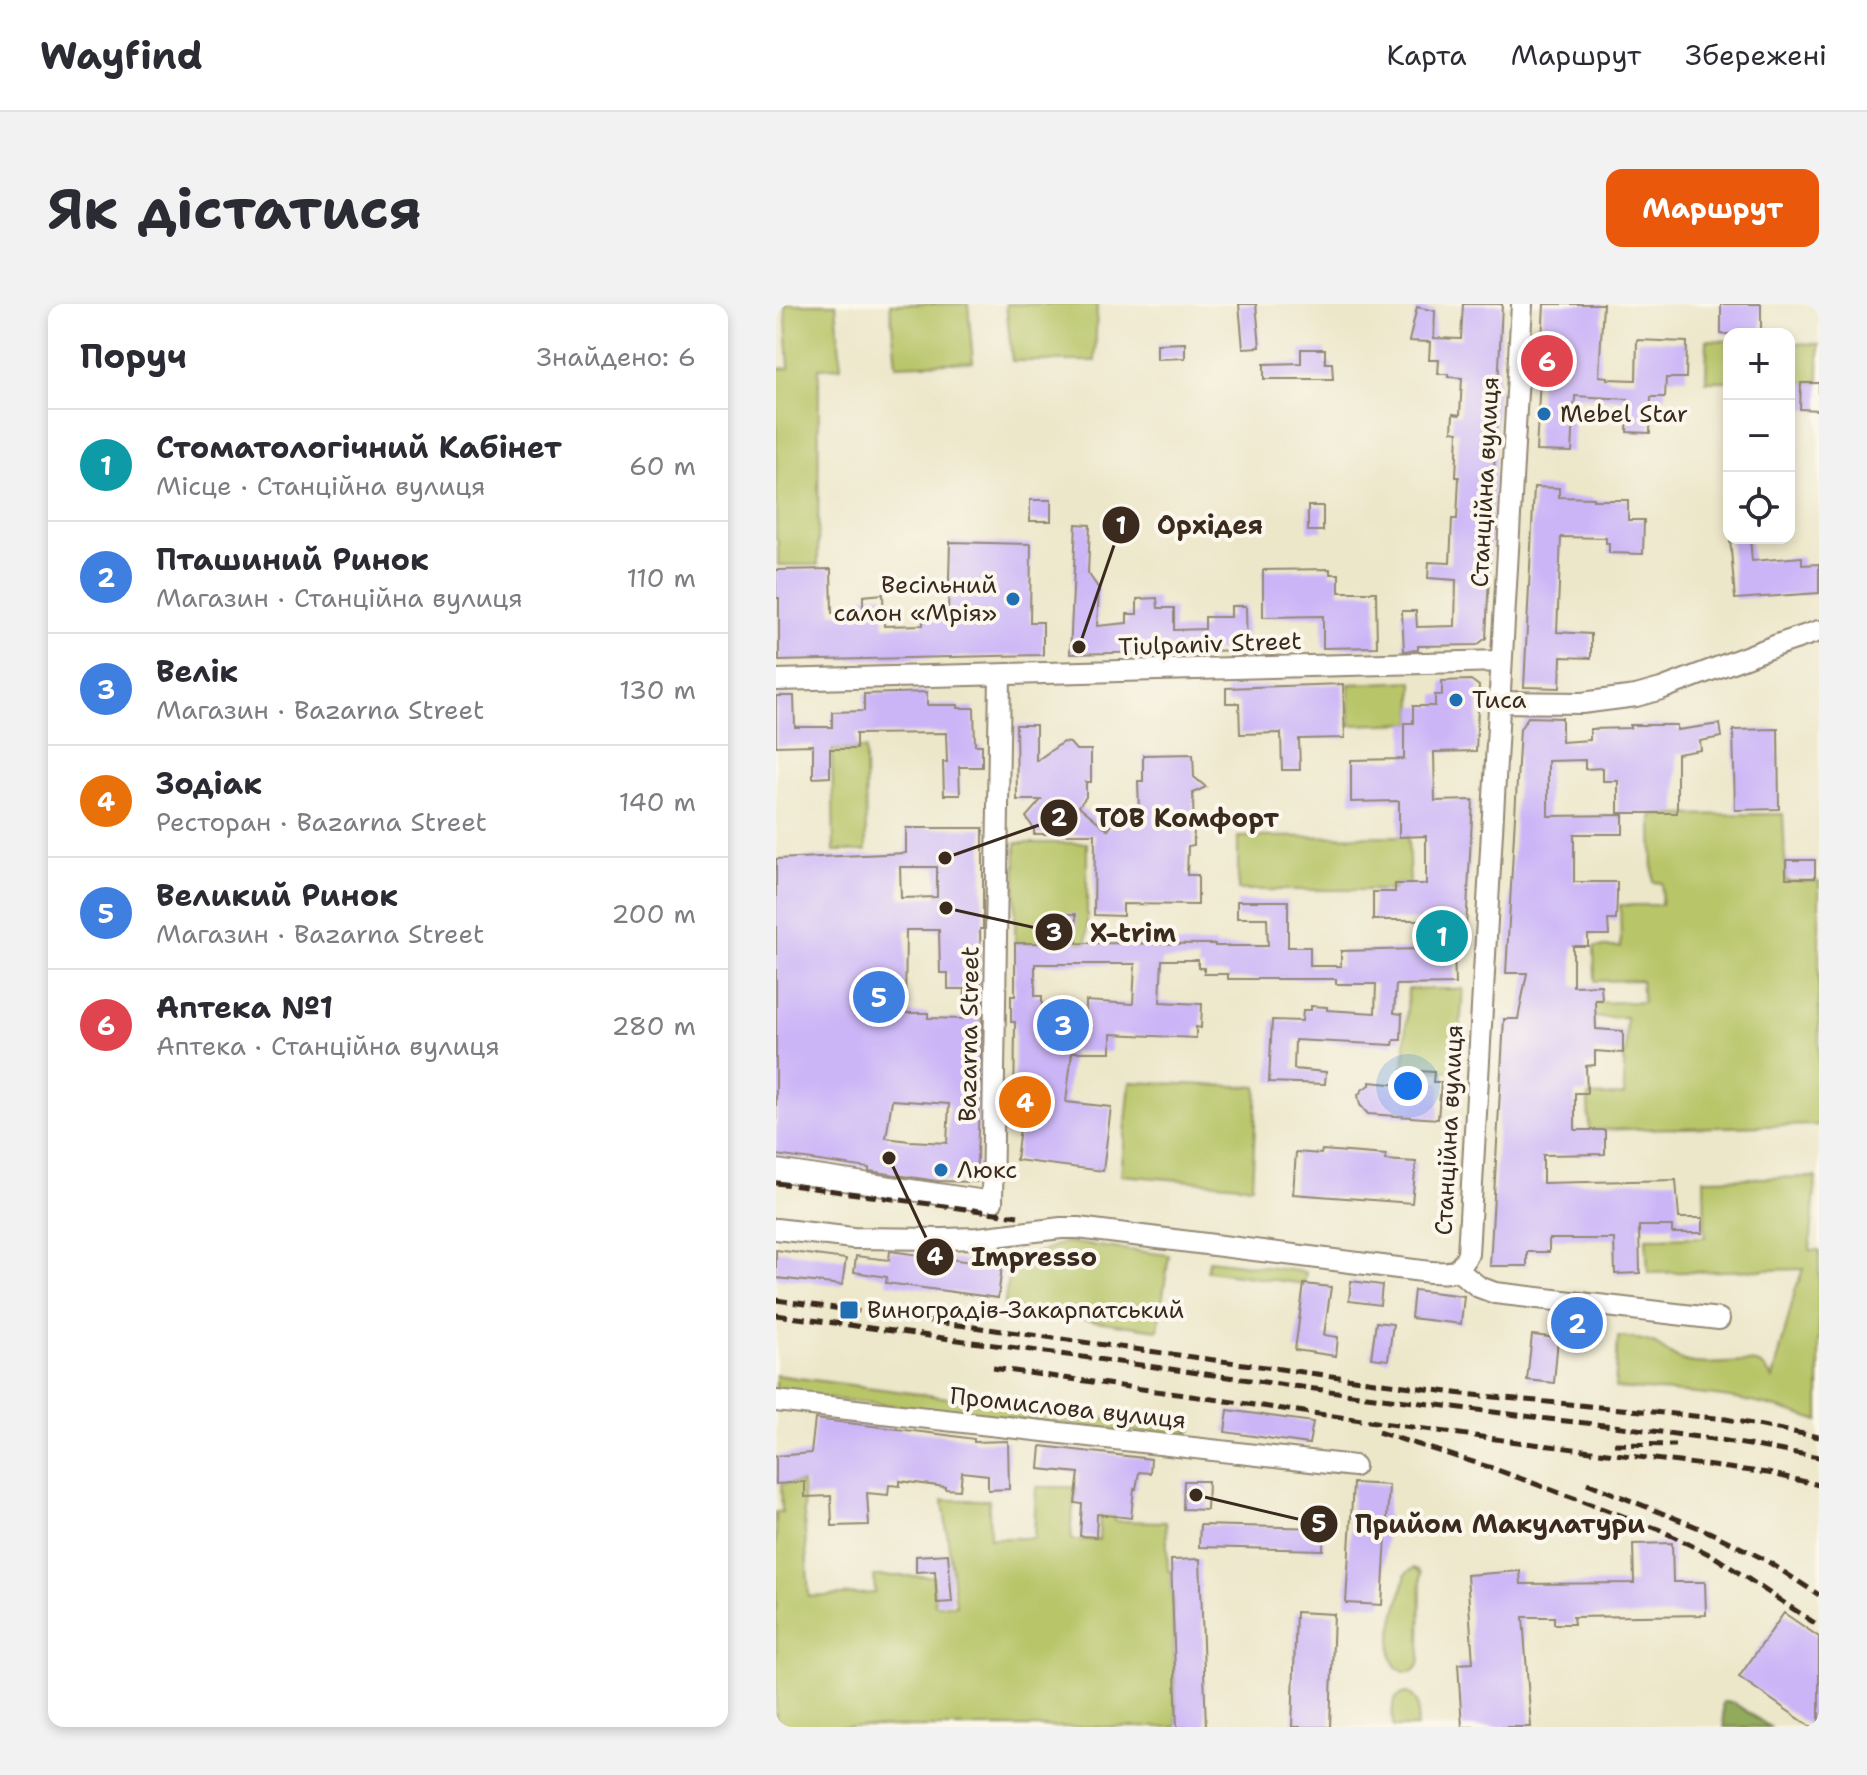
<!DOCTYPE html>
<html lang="uk">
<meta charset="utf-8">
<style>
:root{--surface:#fff;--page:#f2f2f3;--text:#2b2b33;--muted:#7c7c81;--line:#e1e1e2;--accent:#ea580c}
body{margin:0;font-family:"Shantell Sans",sans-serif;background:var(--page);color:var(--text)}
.controls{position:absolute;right:24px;top:24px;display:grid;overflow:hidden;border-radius:16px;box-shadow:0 4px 12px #0003}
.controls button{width:72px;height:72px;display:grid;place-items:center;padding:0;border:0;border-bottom:2px solid var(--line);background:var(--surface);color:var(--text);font:40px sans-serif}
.you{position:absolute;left:632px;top:782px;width:28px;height:28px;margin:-20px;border:6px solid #fff;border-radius:50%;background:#1a73e8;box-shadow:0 0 0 12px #1a73e833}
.badge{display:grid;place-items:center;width:52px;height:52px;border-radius:50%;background:var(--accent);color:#fff;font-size:26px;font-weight:700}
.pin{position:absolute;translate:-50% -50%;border:4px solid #fff;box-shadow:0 2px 8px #0006}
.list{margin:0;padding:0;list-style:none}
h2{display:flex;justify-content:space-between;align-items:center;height:104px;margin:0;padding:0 32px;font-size:34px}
h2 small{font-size:26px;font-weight:400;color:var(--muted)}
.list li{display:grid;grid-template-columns:52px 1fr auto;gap:24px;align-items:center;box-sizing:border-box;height:112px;padding:0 32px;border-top:2px solid var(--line)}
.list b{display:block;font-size:30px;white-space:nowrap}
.list p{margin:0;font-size:26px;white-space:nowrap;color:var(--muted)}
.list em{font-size:26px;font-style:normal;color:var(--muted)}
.icon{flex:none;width:44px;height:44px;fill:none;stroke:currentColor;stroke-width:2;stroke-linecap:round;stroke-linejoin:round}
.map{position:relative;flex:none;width:1043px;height:1423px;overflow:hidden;border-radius:16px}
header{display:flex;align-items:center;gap:48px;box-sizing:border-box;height:112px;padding:0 40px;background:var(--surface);border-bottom:2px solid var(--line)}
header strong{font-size:38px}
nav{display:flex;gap:44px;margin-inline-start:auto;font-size:28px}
.intro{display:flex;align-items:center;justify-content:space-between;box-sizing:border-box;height:192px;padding:0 48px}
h1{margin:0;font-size:56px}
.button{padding:20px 36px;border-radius:16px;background:var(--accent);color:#fff;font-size:28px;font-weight:700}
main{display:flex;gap:48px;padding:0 48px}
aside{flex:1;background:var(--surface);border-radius:16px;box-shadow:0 4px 12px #0003}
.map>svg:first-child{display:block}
.green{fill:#b8c567;stroke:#7a7842;stroke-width:2}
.forest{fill:#92aa5c;stroke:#666a3d;stroke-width:2}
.building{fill:#ccb5f7;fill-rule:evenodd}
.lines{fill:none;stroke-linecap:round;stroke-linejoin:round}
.minor-casing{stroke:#948874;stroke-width:24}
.minor{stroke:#fff;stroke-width:20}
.rail{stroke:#3b2a1e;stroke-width:5;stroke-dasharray:12 6;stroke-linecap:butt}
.poi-dot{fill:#1f6fb2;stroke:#fbf7ec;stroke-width:3}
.labels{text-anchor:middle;stroke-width:8;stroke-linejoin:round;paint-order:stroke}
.poi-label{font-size:24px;fill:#3b2a1e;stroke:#fbf7ec;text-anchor:start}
.street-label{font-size:24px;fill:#3b2a1e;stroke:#fbf7ec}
.leader{fill:none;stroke:#3b2a1e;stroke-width:3}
.callout-dot{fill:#3b2a1e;stroke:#fbf7ec;stroke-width:3}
.mark-label{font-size:24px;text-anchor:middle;font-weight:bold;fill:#fff}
.callout-label{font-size:26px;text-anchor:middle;font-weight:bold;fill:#3b2a1e;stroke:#fbf7ec;stroke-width:8;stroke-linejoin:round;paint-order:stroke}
</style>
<header>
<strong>Wayfind</strong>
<nav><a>Карта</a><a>Маршрут</a><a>Збережені</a></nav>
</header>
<div class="intro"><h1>Як дістатися</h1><a class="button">Маршрут</a></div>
<main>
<aside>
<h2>Поруч<small>Знайдено: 6</small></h2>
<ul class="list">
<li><span class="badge" style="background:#0f9aa8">1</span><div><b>Стоматологічний Кабінет</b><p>Місце · Станційна вулиця</p></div><em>60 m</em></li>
<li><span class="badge" style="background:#3f7fe0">2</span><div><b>Пташиний Ринок</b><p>Магазин · Станційна вулиця</p></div><em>110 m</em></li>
<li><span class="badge" style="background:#3f7fe0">3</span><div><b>Велік</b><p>Магазин · Bazarna Street</p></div><em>130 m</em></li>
<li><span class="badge" style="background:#e8710a">4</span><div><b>Зодіак</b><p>Ресторан · Bazarna Street</p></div><em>140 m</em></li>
<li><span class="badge" style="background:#3f7fe0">5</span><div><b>Великий Ринок</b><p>Магазин · Bazarna Street</p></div><em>200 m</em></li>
<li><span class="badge" style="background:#e0444e">6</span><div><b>Аптека №1</b><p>Аптека · Станційна вулиця</p></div><em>280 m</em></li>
</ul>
</aside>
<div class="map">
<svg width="1043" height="1423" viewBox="0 0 1043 1423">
<rect width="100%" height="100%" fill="#fbf7ec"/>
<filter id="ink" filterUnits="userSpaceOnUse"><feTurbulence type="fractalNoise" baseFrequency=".0125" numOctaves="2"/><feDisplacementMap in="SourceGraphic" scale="16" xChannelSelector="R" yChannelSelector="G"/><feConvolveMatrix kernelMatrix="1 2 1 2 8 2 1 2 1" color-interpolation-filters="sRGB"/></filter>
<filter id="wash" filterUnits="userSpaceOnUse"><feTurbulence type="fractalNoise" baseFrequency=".006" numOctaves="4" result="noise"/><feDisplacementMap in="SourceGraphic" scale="32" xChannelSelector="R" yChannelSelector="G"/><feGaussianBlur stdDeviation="1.8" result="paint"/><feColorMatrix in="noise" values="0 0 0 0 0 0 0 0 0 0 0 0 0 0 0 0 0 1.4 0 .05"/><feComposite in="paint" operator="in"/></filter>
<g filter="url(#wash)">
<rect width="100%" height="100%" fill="#ede7ca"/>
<!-- green -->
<path class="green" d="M9 0H60L65 63 43 64 42 261H2V236H0V65L13 64Z
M114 0H192L197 58 120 61Z
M230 0H321L319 57H236Z
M931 36 953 37V77H930Z
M1013 39 1043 40V79H1013Z
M637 377V419L574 421 573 380Z
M56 445H89L90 547H58Z
M1007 510 1010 577H1043V821L813 826 812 792 848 791V751L850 750V713L794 714 793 699 867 698 865 676 819 677 818 643H845L844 601H885L886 579 877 578 876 511Z
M632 532 634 580H619V586H462V533Z
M240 539H311V639H239Z
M632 685H687L681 768 628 763Z
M354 778 481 783 476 882 345 871Z
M1040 873 1034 946H1043V1117C1025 1111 1007 1105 989 1101 940 1089 889 1088 839 1084L842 1033C854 1034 868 1035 879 1040 890 1046 899 1056 912 1058 934 1063 958 1056 981 1059L987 1062 997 1075 1019 987 1027 965 872 969 870 934 929 933 928 875Z
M289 938 393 951 382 1026 228 1004 234 959Z
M433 956 530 968 528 980 431 967Z
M0 1071 416 1126 407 1133 0 1089Z
M26 1179 33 1293 99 1289 98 1272H157L159 1301H180L167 1196H213L214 1234H258L260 1183H300L295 1221 296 1236H323L324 1208 338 1209V1217L390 1218 392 1267H395L401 1423H0V1208H6L5 1180Z
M638 1264 642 1266 645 1269 644 1355C642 1372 624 1372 617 1358 608 1339 626 1291 630 1269Z
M632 1389C646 1396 642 1409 641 1423H617C617 1408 612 1391 632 1389Z"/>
<!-- forest -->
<path class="forest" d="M950 1397 958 1399 994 1423H948L946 1400 947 1398Z"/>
<g id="blocks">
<!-- building -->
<path class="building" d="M463 0H480L484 43 467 44Z
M687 0H726L710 334 701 341 642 342V346L628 347 626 307H640L641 323 679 322 680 276 652 274 653 258 674 259 676 215H681L683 173H680L682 128 676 127 677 110 684 111 686 74 672 73V70H662L663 56H653L654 38 633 37 641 3 659 7 658 34 685 35Z
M768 0H827L823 72 832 73 831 75 860 76 861 36 911 38 910 74H890L889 93H875L874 129 851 128 852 95 799 92 796 148 760 147Z
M945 0H985V30H945Z
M409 39V54L381 55V40Z
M525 45H549V59H556L557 75H488V60L525 59Z
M1025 79H1043V106L1024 105Z
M758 183 783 184V193L817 194V196H852V216H868L867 250 833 249V239H830V234L785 233 781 328 815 330V354L785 353 784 384 748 383Z
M254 196H275V217H254Z
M532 202H547V227H532Z
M300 220 314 221 312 269 323 285 321 322 351 319V310H361V295L381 294 382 304H398V326L429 325V313H455V302H470L471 346 294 350Z
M954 234H974L976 257 1026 253V261L1043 260V289L959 295Z
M174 238 255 240 254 318H267V351L3 357V294H0V266L55 265 56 309 87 308V292L107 290 108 322 147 321V310H172Z
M554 265V270H563V288H600L601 343 547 344V312L487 313V266Z
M695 376 703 382 700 447 658 448 659 497 697 496 689 642H678L679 680 620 681 618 709 626 710 625 736H618L617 741 519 736 518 765 550 768 549 780 493 778 496 716 526 717 527 706H535V702L551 703V706L599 709 600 680H560V675H452V670H428V664H422V656H386L384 698 426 700 425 724 420 723V734L335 730V748H296L290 798 335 803 327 867 240 856 245 815H238L239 718H235V692H239V639H279V610H300L301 639 439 640V642H492L491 614H461V597H512V643H534V662H565V647L643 645V616H597V588H619V580H650V532L623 533V497L575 498V456L628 455V419H637V402H659V391H666V377ZM259 660H359L357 700 310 697V713H266V692H259Z
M567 380 569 434 523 435 524 466H506L505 429 464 430 463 399H450V384Z
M151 388V401H182V404H198L199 441H206V463H183L184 491H168L167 458H171L170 429 80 430V445H54V473L37 474V441L0 442V392H18L19 423H56V408L88 407V390Z
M752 413 786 414V438L814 436V425L854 424V421H901V426L944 420 946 433 924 437 925 446 901 450V509H842V477H827V464L809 465V456L772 457V512L847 511V530H798V578H841V593L840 616H832L833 631H812V642H797V682L825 681 826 696H819L820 725 847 727V749L819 747V761L810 762 811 789H799V826H829V850L767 851V879L900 876 903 914H927V929H896V922H863L864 969 839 970 838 935H773V948H751V962H714L728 715H742L751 669H730L744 425Z
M240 421H260V457L287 438 294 439 300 446H315V478H310V493L303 502 332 526 348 507H363L362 477H367V451L417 450 418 473 430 483 417 489 418 541 412 542 411 571H422V601L347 600V612L318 611 319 530H258V525L250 513 265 496H241Z
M1002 425 1003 505 959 506 957 426Z
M130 524H207V625H204L206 725 200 878 161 877 93 867V864L0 851V555L130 549ZM124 563H161V593L125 594ZM130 626H163L164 669H172V685H189L187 715 152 714V709H129ZM116 796 173 800 171 839 133 837 110 834Z
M1010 556H1039V574H1010Z
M626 766 658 768 657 778H665L662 815 592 810 584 801 582 791 587 785 594 781V778L625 781Z
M546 846 610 851 609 856 640 858 636 899 517 890 520 848 545 850Z
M0 946 70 955 66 981 0 974Z
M114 947 226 962 222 994 110 979 111 973 78 968 80 952 113 956Z
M575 977 606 981 604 1001 573 997Z
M528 980 555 983 548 1031 562 1033 560 1052 519 1046Z
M638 986 688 992 685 1020 635 1014Z
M600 1018 617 1020 612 1056 595 1054Z
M756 1031 782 1034 778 1079 751 1076Z
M452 1106 537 1118 533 1140 449 1128Z
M39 1115 170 1131 198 1135V1138L232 1137 233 1185 212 1186V1171L186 1168 184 1186 169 1185V1183L124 1177V1182L113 1181 112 1191 91 1189 93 1221 56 1222 55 1192 29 1193V1178L0 1180V1152L35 1149Z
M265 1142 375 1155 374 1169 363 1168 360 1185 358 1184 355 1214 321 1210 320 1233 304 1232 306 1200 299 1199 303 1169 263 1165Z
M408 1177H432L431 1206 407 1205Z
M577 1179 613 1181 606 1301 570 1299Z
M424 1221 548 1224 547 1246 423 1243Z
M896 1239 897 1278H929L930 1311 797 1313 798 1320H778V1313H747L755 1423H686L682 1360 697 1359 691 1271 744 1267 745 1280 858 1279 857 1240Z
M172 1250 176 1298 161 1299 159 1267 140 1268V1252Z
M424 1255 430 1423H401L395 1256Z
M520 1308 558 1310 554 1423H516Z
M1008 1309 1043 1333V1423H1035L963 1373Z"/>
</g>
</g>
<g filter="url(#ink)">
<use href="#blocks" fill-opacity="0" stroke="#948874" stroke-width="2"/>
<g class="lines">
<defs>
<path id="minor" d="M0 376 725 357
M723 398 806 399 860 392 885 385 1004 340 1043 327
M0 866 216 898 224 371
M0 925 77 934 166 935 202 934 285 924H302L654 968C674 969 683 970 692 950L746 0
M681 966 703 983 719 989 943 1015
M0 1097 578 1162"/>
</defs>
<!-- minor casing -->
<use href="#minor" class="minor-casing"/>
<!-- minor -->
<use href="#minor" class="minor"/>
<!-- rail -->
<path class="rail" d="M0 879 242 912
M0 996 687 1090 950 1115 1043 1133
M0 1011 583 1091 772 1115 846 1123 944 1136 1043 1153
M217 1064 734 1137 992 1169 1043 1181
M602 1128 716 1164 882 1225 939 1253 1043 1322
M838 1140 899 1141
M811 1179 931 1227 988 1255 1043 1291"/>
</g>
</g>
<!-- markers -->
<g class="poi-dot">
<circle cx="768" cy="110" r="8"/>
<circle cx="237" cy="295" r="8"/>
<circle cx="680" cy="396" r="8"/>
<circle cx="165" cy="866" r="8"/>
<rect x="63" y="996" width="20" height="20" rx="4"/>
</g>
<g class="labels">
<!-- poi labels -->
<g class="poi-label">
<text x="784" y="118">Mebel Star</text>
<text x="221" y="289" text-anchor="end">Весільний<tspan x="221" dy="28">салон «Мрія»</tspan></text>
<text x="696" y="404">Тиса</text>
<text x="181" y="874">Люкс</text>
<text x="91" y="1014">Виноградів-Закарпатський</text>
</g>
<!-- street labels -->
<g class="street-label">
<text transform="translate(709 178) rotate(-87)" y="8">Станційна вулиця</text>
<text transform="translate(434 340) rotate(-2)" y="8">Tiulpaniv Street</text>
<text transform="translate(193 730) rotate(-89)" y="8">Bazarna Street</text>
<text transform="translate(673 826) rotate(-87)" y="8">Станційна вулиця</text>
<text transform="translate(292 1104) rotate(6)" y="8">Промислова вулиця</text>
</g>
</g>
<!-- callouts -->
<path class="leader" d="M303 343L345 221M169 554L283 514M170 604L278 628M113 854L159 953M420 1191L543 1220"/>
<g class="callout-dot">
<circle cx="303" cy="343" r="8"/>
<circle cx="169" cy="554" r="8"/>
<circle cx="170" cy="604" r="8"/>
<circle cx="113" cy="854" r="8"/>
<circle cx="420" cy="1191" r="8"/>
<circle cx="345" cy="221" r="20"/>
<circle cx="283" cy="514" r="20"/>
<circle cx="278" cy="628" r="20"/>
<circle cx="159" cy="953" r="20"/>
<circle cx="543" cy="1220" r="20"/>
</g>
<g class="mark-label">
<text x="345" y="230">1</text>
<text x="283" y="522">2</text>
<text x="278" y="637">3</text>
<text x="159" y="961">4</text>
<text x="543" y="1228">5</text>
</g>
<g class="callout-label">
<text x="434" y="230">Орхідея</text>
<text x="411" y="523">ТОВ Комфорт</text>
<text x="357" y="638">X-trim</text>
<text x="258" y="962">Impresso</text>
<text x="724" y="1229">Прийом Макулатури</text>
</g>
</svg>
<div class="controls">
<button>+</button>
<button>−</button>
<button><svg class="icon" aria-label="locate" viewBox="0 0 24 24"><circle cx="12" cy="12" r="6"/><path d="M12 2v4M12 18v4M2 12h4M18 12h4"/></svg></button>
</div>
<div class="you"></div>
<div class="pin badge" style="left:666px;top:632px;background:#0f9aa8">1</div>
<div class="pin badge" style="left:801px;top:1019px;background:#3f7fe0">2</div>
<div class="pin badge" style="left:287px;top:721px;background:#3f7fe0">3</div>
<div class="pin badge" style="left:249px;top:798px;background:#e8710a">4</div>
<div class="pin badge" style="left:103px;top:693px;background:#3f7fe0">5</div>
<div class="pin badge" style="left:771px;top:57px;background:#e0444e">6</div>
</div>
</main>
